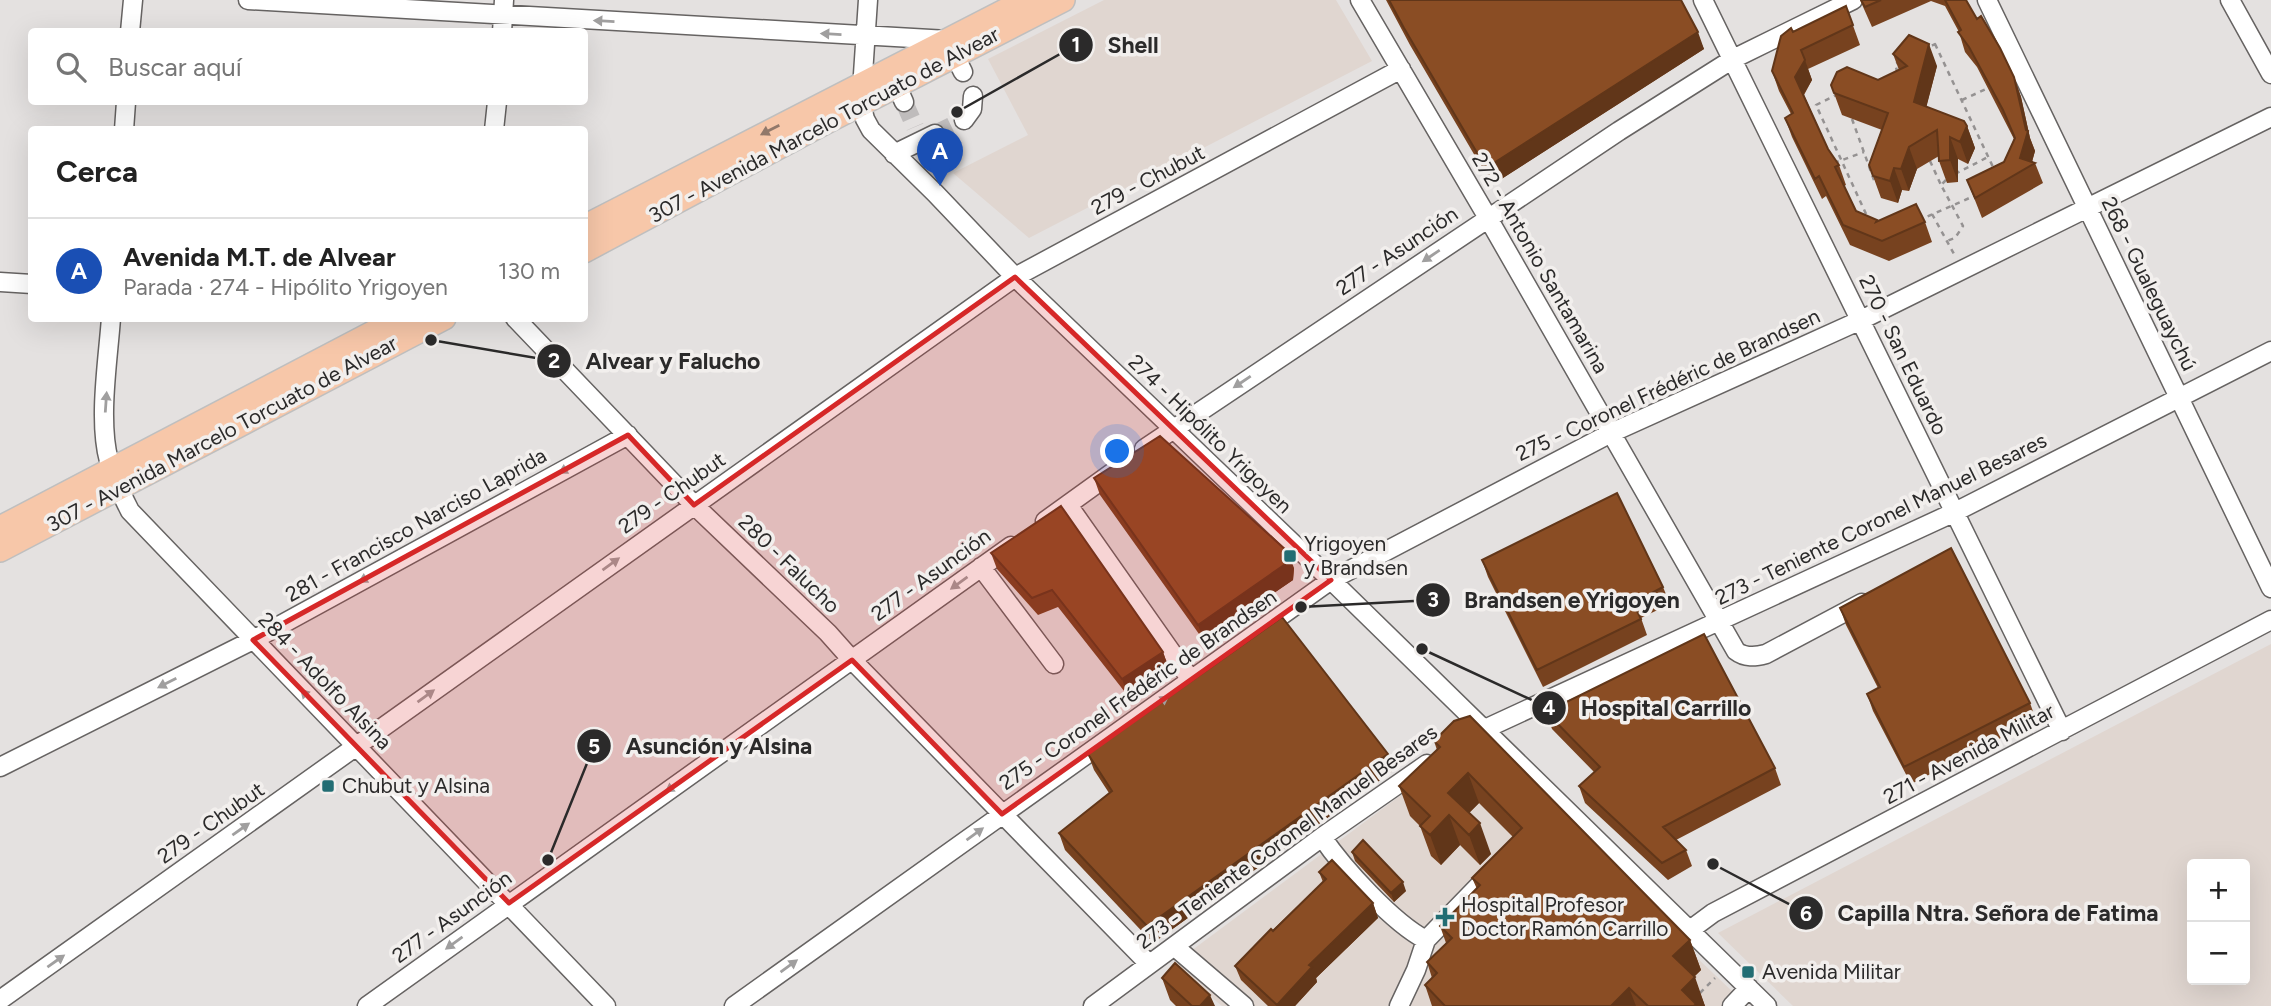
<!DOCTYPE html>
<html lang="es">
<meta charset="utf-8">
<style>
:root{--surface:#fff;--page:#f2f2f2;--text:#222;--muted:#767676;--line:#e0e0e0;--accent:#226d73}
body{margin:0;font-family:Figtree,sans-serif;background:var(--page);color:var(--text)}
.controls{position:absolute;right:21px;bottom:21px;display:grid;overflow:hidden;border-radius:7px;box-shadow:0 7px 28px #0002}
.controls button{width:63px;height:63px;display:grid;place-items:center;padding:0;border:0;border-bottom:2px solid var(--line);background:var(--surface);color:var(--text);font:35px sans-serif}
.you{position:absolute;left:1118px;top:452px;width:24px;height:24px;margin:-18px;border:5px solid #fff;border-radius:50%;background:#1a73e8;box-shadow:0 0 0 10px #1a73e833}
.badge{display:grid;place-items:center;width:46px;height:46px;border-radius:50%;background:var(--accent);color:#fff;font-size:23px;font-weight:700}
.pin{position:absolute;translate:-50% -58px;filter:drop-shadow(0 2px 4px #0008)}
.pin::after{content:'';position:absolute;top:37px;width:24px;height:21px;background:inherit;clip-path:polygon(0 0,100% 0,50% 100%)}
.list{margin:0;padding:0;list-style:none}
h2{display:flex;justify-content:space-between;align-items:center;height:91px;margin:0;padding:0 28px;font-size:30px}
h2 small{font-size:23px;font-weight:400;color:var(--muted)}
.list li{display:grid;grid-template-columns:46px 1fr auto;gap:21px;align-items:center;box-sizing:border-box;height:105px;padding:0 28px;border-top:2px solid var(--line)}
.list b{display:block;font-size:26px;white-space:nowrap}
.list p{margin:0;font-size:23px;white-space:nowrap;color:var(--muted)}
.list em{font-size:23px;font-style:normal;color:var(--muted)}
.icon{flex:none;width:38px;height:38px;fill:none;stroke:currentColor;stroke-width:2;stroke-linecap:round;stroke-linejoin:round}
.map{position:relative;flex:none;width:2271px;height:1006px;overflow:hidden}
.search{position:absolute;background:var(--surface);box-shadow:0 7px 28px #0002;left:28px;top:28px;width:560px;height:77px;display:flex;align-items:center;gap:18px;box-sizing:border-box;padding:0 24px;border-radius:7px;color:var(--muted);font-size:26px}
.panel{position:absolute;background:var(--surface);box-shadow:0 7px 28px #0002;left:28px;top:126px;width:560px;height:196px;border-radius:7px}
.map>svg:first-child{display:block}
.built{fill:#e0d6d0;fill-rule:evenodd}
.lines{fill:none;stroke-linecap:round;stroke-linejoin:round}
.minor-tunnel{stroke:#bfbcbc;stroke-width:18;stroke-dasharray:18 9;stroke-linecap:butt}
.minor-casing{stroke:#666362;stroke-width:21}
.major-casing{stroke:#bfbfbf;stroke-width:26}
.path{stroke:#959292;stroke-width:2.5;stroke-dasharray:5 5;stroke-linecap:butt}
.minor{stroke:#fff;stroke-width:18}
.major{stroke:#f7c7a9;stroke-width:23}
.wall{fill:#77421f}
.shaded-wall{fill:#613619}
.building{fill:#8a4d24;stroke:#613619;stroke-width:2}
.oneway{fill:#a09f9f}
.oneway2{fill:#91786a}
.marked{fill:#d62828;fill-opacity:0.2;stroke:#d62828;stroke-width:5;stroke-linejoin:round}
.poi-dot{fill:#226d73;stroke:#f2efed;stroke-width:2.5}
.labels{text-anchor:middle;stroke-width:7;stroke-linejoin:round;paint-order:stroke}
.street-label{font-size:21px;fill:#2b2a2a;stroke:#f2efed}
.poi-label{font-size:21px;fill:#2b2a2a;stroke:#f2efed;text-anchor:start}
.leader{fill:none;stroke:#2b2a2a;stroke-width:2.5}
.callout-dot{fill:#2b2a2a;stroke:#f2efed;stroke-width:2.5}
.mark-label{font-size:21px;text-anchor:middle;font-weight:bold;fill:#fff}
.callout-label{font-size:23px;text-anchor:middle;font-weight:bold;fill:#2b2a2a;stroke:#f2efed;stroke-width:7;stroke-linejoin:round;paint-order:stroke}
</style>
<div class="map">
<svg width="2271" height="1006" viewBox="0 0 2271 1006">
<rect width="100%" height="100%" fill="#e4e1e0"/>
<!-- built -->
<path class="built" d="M1104 0H1336L1372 61 1029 238 953 173 1028 135 988 59Z
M2271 644V1006H1793L1718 933ZM2245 864V980H2192V864Z
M1471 743 1734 993 1747 1006H1222L1172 965Z"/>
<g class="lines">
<!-- minor-tunnel -->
<path class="minor-tunnel" d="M904 102 915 127
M935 134 964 120"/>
<defs>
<path id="minor" d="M248 0 948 40
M868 0 861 104 865 119 871 130 935 193 1015 277 1331 580 1767 1006
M1360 0 1488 218 1736 651C1745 658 1755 657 1766 654L1862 603
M1703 0 2062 731
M1987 0 2271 588
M2230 0 2271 74
M130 32 133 0
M502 32 504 0
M955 56 963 72
M897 86 904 102
M964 120 972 109 973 96
M124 130 126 102
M494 130 497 102
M894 154 935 134
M0 282 32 284
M111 318C108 360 98 421 109 461 113 478 122 495 130 511L606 1006
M515 318 694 505 828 633 852 660 1149 964
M1144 449 1619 131 1733 59 1853 0
M1068 505 1191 680
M1045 521 1113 472
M981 567 1054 664
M1474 734 1955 512 2271 351
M0 767 253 640 628 435
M1322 837C1343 868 1393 923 1426 940
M1690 930 1713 913 2271 620
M1175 947 1244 1006
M0 1000 1015 277 1401 69
M367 1006 1011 546
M734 1006 1331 580 1611 433 1861 320 2271 117
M1093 1006 1322 837 1427 764
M1399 1006 1416 970 1426 940 1493 871
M1732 1006 1749 988"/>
<path id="major" d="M584 227 1026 0
M584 251 824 123 1063 0
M0 528 401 318
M0 550 444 318"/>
</defs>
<!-- minor casing -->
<use href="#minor" class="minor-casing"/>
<!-- major casing -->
<use href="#major" class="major-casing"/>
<!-- path -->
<path class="path" d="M1935 44 2001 184 1888 234 1872 227 1816 105 1861 83C1881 96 1905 93 1895 64Z
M1962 100 1986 89
M1852 119 1875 183
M1930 161 1941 185
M1834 163 1864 152
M1955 174 1988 157
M1946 180 1941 185 1963 226 1955 238 1947 241
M1932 214 1954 254
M1700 993 1715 978"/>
<!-- minor -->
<use href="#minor" class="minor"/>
<!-- major -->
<use href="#major" class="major"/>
</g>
<!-- wall -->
<path class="wall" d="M1386 0H1681L1704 49 1492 185 1410 45Z
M1860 0H1966L1977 19 2014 77 2021 97 2030 138 2035 151 2032 162 2035 163 2043 183 1982 218 1967 180 2004 162 2014 139 1977 67 1965 52 1959 32 1945 6 1931 1 1872 27Z
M1846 6 1860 45 1808 69 1812 80 1804 95 1828 149 1839 165 1846 185 1844 186 1856 211 1877 220 1878 222H1925L1932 242 1889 261 1850 245 1826 196 1822 199 1792 137 1785 118 1791 114 1779 91 1772 71 1793 32Z
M1893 54 1937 66 1926 107 1967 126 1975 148 1968 164 1958 159V182L1947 183 1939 161V156L1917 169 1909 191 1902 190 1898 203 1881 198 1869 165 1882 130 1842 115 1831 85 1878 80 1899 70Z
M1094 478 1294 568 1293 580 1204 641 1100 495Z
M991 553 1163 652 1169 669 1128 696 1058 607 1038 615 997 569Z
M1482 560 1663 587 1670 604 1641 618 1647 635 1543 687 1488 577Z
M1840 608 2030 703 2036 720 1911 784 1873 711 1867 694 1878 688 1846 625Z
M1546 712 1775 768 1781 785 1676 840 1686 850 1692 866 1668 880 1585 803 1579 786 1594 772 1552 729Z
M1434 741 1690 940 1701 970 1694 977 1705 1006H1432L1425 985 1432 978 1427 962 1446 943 1440 926 1477 889 1472 878 1513 837 1479 803 1469 813 1491 854 1480 865 1460 845 1441 865 1431 856 1420 826 1410 816 1399 786 1437 750Z
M1088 754H1388L1394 770 1153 943 1065 850 1059 833 1109 793 1094 770Z
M1352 852 1406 891 1394 902 1355 861Z
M1319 872 1373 903 1378 918 1316 978 1317 982 1295 1006H1268L1241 980 1235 966 1323 882Z
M1162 978 1215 1006H1176L1170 1000Z"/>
<!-- shaded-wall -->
<path class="shaded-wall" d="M1698 32 1704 49 1492 185 1486 168Z
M1929 44 1937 66 1922 124 1914 102Z
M1805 60 1812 80 1802 97 1795 77Z
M2014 77 2021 97 2030 138 2035 151 2031 165 2020 158Z
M1967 126 1975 148 1968 164 1960 142Z
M1950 137 1958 159V182L1950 160Z
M1909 147 1917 169 1909 191 1901 169Z
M1894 168 1902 190 1898 203 1890 181Z
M1288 552 1294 568 1293 580 1204 641 1198 625Z
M1163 652 1169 669 1128 696 1122 679Z
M1388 754 1394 770 1153 943 1147 926Z
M1468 773 1479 803 1459 823 1448 793Z
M1449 815 1460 845 1441 865 1430 835Z
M1480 823 1491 854 1480 865 1469 835Z
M1403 882 1406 891 1394 902 1391 893Z
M1373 903 1378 918 1316 978 1317 982 1295 1006H1277L1309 965Z
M1690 940 1701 970 1684 986 1673 956Z
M1695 977 1705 1006H1688L1682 990Z
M1629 988 1636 1006H1611Z
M1210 995 1215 1006H1200Z"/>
<!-- building -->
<path class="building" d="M1389 0H1681L1698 32 1486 168 1404 28Z
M1861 0H1881L1865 7Z
M1945 0H1966L1977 19 1981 16 2000 48 2014 77 2026 130 2028 131 2020 158 2035 163 1975 198 1967 180 2004 162 2015 138 2003 110 1969 47 1958 32 1961 30Z
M1846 6 1853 25 1801 50 1805 60 1795 77 1828 149 1839 165 1835 167 1856 211 1877 220 1876 222 1916 204 1925 222 1882 241 1843 225 1819 176 1815 179 1785 118 1793 113 1772 71 1781 36 1791 28 1793 32Z
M1909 35 1929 44 1914 102 1964 121 1967 126 1960 142 1950 137V160L1939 161 1937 130 1909 147 1901 169 1894 168 1890 181 1873 176 1869 165 1888 113 1834 93 1831 85 1837 72 1847 67 1878 80 1907 66 1893 54Z
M1160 436 1288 552 1287 563 1198 625 1094 478Z
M1617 493 1663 587 1633 603 1641 619 1537 670 1482 560Z
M1061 506 1163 652 1122 679 1052 590 1032 598 991 553Z
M1951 548 2030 703 1904 767 1867 694 1880 687 1840 608Z
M1282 617 1388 754 1147 926 1059 833 1112 791 1088 754Z
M1704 634 1775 768 1663 827 1686 850 1662 863 1579 786 1600 767 1546 712Z
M1470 716 1690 940 1673 956 1695 977 1682 990 1696 1004 1694 1006H1648L1629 988 1611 1006H1445L1425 985 1437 973 1427 962 1452 938 1440 926 1480 885 1472 878 1522 828 1468 773 1448 793 1480 823 1469 835 1449 815 1430 835 1420 826 1430 816 1399 786 1440 747 1434 741 1454 721Z
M1363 840 1403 882 1391 893 1352 852Z
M1332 860 1373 903 1309 965 1312 967 1277 1005 1235 966 1271 929 1273 931 1326 879 1319 872Z
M1175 963 1210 995 1200 1006H1192L1162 978Z"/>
<!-- one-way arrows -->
<defs><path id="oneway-solid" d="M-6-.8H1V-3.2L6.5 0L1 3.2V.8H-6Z" transform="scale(1.75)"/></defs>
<g class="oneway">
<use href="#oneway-solid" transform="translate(604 21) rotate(-177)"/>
<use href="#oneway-solid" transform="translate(831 34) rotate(-177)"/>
<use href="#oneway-solid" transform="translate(1431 256) rotate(146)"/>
<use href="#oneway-solid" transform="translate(1242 382) rotate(146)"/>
<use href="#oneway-solid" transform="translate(106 402) rotate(-86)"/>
<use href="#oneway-solid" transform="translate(568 468) rotate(151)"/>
<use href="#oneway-solid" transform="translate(611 564) rotate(-36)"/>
<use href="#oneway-solid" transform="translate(368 577) rotate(151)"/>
<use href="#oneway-solid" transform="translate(959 583) rotate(144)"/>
<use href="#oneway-solid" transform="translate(167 683) rotate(153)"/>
<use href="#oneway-solid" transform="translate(426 696) rotate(-36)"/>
<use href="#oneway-solid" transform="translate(308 697) rotate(-134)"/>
<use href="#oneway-solid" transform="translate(1160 702) rotate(-35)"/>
<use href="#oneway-solid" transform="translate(674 786) rotate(145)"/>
<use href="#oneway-solid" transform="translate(241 829) rotate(-35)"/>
<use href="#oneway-solid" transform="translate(975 834) rotate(-36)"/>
<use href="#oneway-solid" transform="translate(454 943) rotate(144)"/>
<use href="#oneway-solid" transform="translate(56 961) rotate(-35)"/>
<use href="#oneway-solid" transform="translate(789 966) rotate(-36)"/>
</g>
<use class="oneway2" href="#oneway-solid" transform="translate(770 130) rotate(153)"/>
<!-- marked area -->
<path class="marked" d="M1015 277 1331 580 1002 814 852 660 509 903 253 640 628 435 694 505Z"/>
<!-- markers -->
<g class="poi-dot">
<rect x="1283" y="549" width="14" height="14" rx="3.5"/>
<rect x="321" y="779" width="14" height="14" rx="3.5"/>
<path d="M1441.5 906.5h7v7h7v7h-7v7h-7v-7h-7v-7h7z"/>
<rect x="1741" y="965" width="14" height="14" rx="3.5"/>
</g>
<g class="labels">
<!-- street labels -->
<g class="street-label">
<text transform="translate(824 125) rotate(-28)" y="7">307 - Avenida Marcelo Torcuato de Alvear</text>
<text transform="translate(1148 180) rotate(-28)" y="7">279 - Chubut</text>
<text transform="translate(1397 251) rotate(-34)" y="7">277 - Asunción</text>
<text transform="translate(1540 263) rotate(60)" y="7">272 - Antonio Santamarina</text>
<text transform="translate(2149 284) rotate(64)" y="7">268 - Gualeguaychú</text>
<text transform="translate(1903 355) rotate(64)" y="7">270 - San Eduardo</text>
<text transform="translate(1668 385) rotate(-25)" y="7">275 - Coronel Frédéric de Brandsen</text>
<text transform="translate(222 434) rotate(-28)" y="7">307 - Avenida Marcelo Torcuato de Alvear</text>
<text transform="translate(1210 434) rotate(44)" y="7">274 - Hipólito Yrigoyen</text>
<text transform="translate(672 493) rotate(-35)" y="7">279 - Chubut</text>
<text transform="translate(1881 519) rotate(-26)" y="7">273 - Teniente Coronel Manuel Besares</text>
<text transform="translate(416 525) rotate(-29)" y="7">281 - Francisco Narciso Laprida</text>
<text transform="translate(789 564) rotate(44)" y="7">280 - Falucho</text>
<text transform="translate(931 575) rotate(-36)" y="7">277 - Asunción</text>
<text transform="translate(325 681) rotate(46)" y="7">284 - Adolfo Alsina</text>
<text transform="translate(1138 690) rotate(-35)" y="7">275 - Coronel Frédéric de Brandsen</text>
<text transform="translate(1969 754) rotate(-28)" y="7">271 - Avenida Militar</text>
<text transform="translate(211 823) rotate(-35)" y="7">279 - Chubut</text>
<text transform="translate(1287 837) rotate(-36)" y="7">273 - Teniente Coronel Manuel Besares</text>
<text transform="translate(452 917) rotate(-36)" y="7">277 - Asunción</text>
</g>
<!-- poi labels -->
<g class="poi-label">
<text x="1304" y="551">Yrigoyen<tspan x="1304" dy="24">y Brandsen</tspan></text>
<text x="342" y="793">Chubut y Alsina</text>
<text x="1461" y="912">Hospital Profesor<tspan x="1461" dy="24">Doctor Ramón Carrillo</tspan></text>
<text x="1762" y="979">Avenida Militar</text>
</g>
</g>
<!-- callouts -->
<path class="leader" d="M957 112L1076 45M431 340L554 361M1301 607L1433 600M1422 649L1549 708M548 860L594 746M1713 864L1806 913"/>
<g class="callout-dot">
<circle cx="957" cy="112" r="7"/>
<circle cx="431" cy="340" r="7"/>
<circle cx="1301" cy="607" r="7"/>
<circle cx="1422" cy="649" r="7"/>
<circle cx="548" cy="860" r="7"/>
<circle cx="1713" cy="864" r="7"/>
<circle cx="1076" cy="45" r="18"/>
<circle cx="554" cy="361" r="18"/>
<circle cx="1433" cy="600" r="18"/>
<circle cx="1549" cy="708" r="18"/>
<circle cx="594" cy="746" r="18"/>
<circle cx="1806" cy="913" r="18"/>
</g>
<g class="mark-label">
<text x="1076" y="52">1</text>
<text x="554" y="368">2</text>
<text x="1433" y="607">3</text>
<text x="1549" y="715">4</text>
<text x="594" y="754">5</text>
<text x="1806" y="921">6</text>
</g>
<g class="callout-label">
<text x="1133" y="53">Shell</text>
<text x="673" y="369">Alvear y Falucho</text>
<text x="1572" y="608">Brandsen e Yrigoyen</text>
<text x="1666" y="716">Hospital Carrillo</text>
<text x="719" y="754">Asunción y Alsina</text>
<text x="1998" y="921">Capilla Ntra. Señora de Fatima</text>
</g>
</svg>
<div class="controls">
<button>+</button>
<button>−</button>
</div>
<div class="you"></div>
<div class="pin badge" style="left:940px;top:186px;background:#1a4fb4">A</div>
<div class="search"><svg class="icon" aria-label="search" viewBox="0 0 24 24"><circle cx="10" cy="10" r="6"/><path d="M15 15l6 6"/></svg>Buscar aquí</div>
<section class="panel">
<h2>Cerca<small></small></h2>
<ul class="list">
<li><span class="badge" style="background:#1a4fb4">A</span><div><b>Avenida M.T. de Alvear</b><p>Parada · 274 - Hipólito Yrigoyen</p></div><em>130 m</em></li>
</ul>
</section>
</div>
